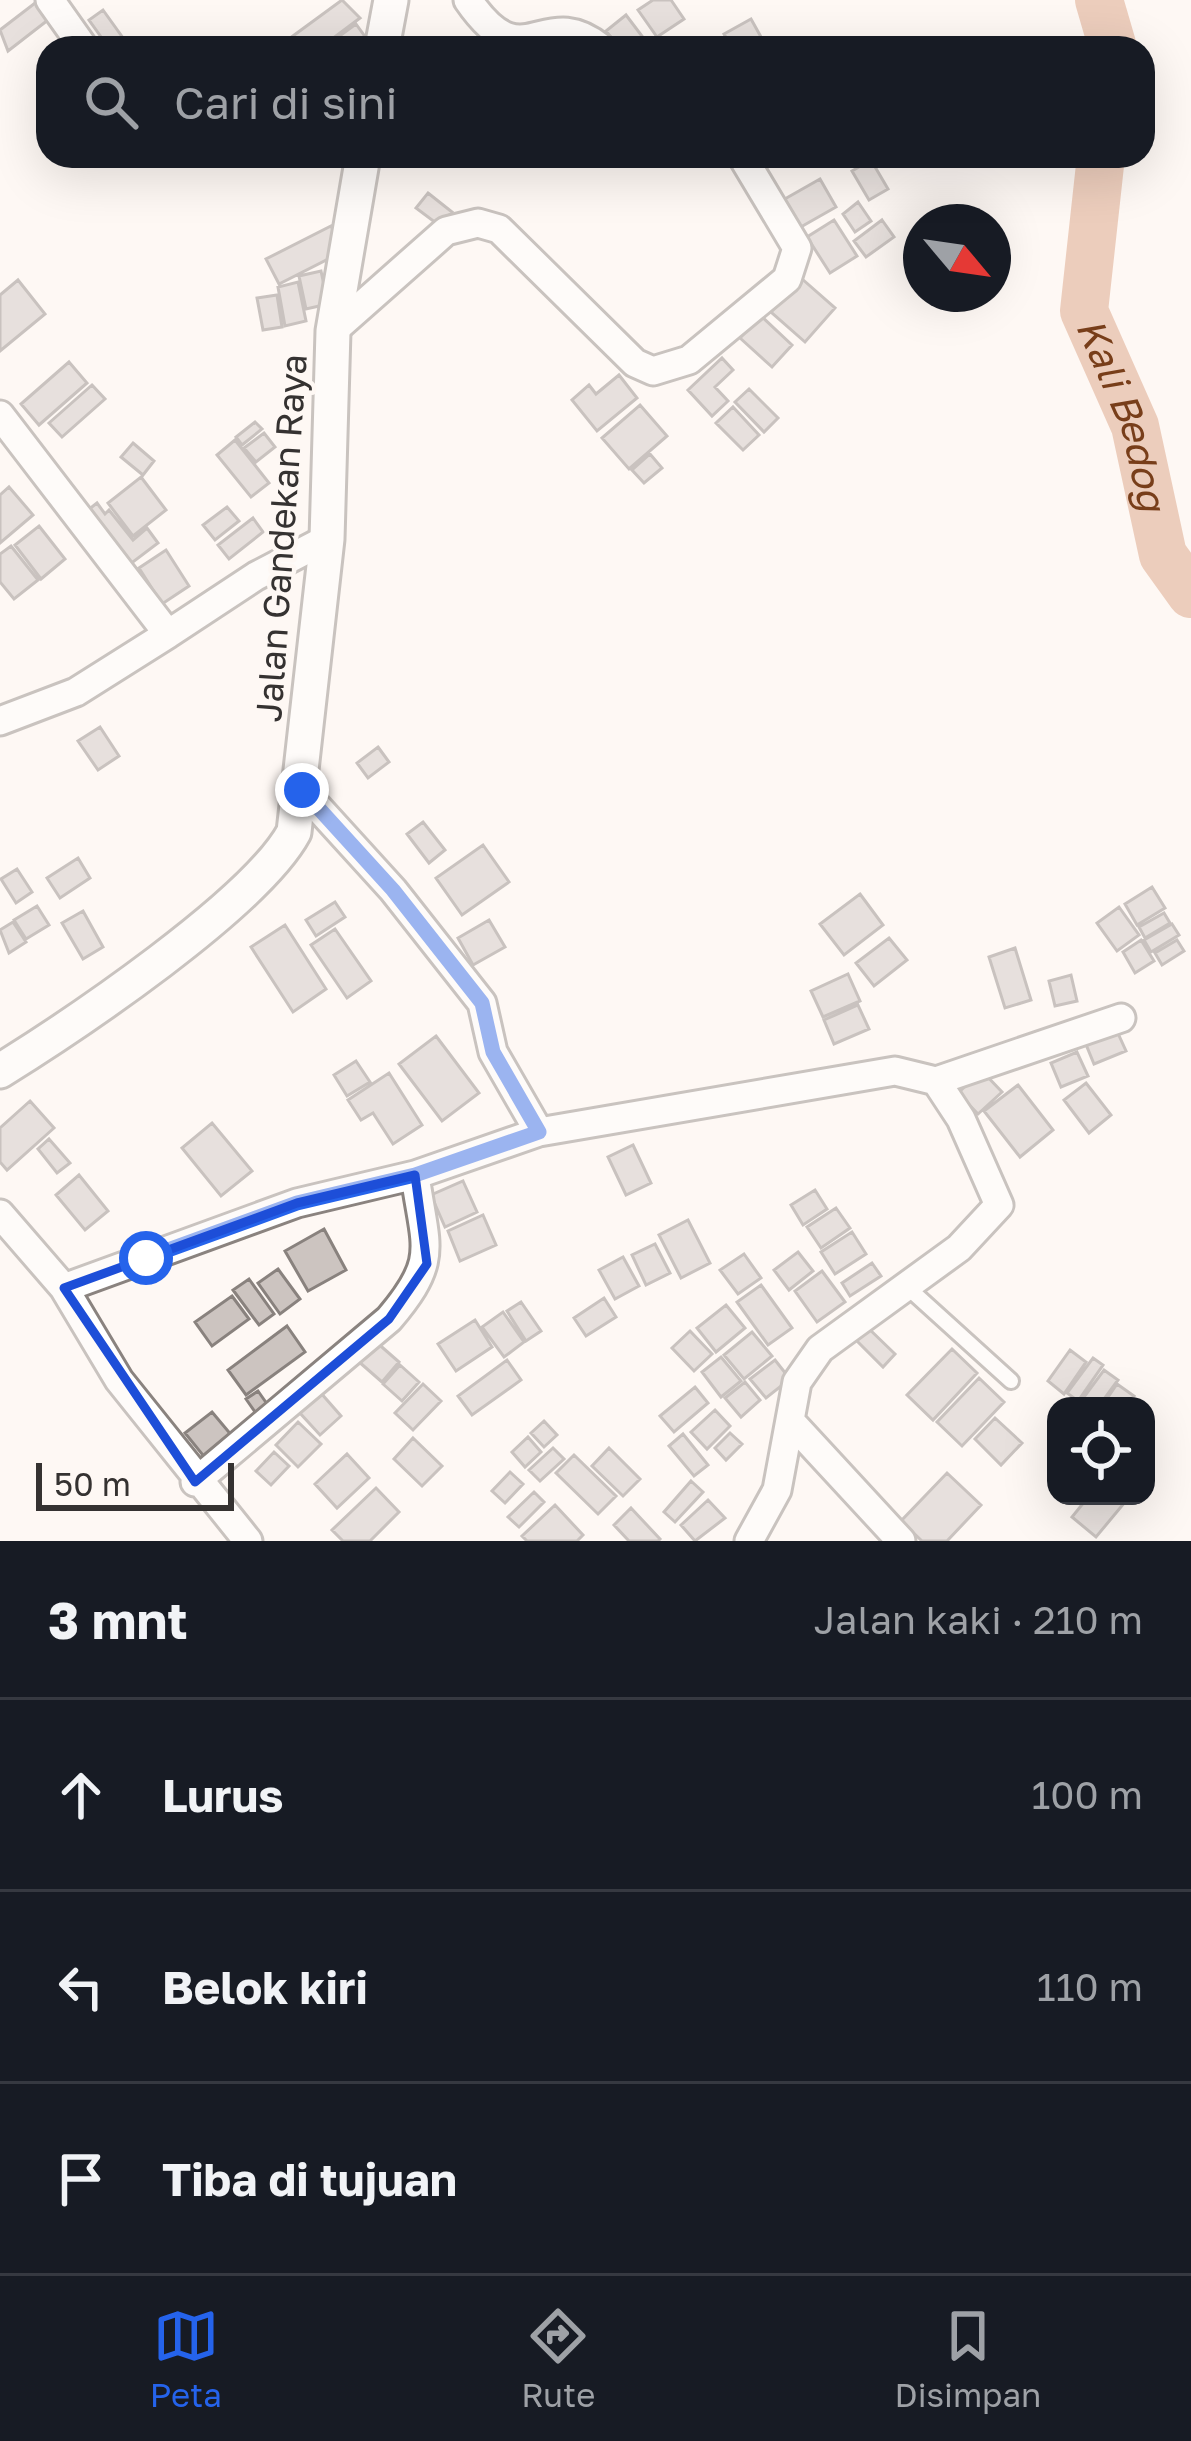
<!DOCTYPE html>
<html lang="id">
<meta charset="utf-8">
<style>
:root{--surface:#171b24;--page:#242831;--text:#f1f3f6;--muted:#9ea1a6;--line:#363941;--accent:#2563eb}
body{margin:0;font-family:"Golos Text",sans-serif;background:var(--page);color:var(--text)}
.controls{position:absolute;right:36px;bottom:36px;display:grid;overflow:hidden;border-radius:24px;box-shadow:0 12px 48px #0002}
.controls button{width:108px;height:108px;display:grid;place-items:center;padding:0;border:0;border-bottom:3px solid var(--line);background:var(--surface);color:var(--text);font:60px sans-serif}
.compass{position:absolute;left:903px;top:204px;width:108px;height:108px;border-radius:50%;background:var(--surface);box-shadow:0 12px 48px #0002;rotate:119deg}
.scale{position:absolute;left:36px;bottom:30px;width:198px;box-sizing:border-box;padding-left:12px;border:6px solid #353231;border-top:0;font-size:33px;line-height:42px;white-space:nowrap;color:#353231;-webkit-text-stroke:9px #fef8f4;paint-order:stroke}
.stop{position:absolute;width:36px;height:36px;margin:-27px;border:9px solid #2563eb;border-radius:50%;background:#fff}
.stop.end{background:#2563eb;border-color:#fff;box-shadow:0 3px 12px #0008}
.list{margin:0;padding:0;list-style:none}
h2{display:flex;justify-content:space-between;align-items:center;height:156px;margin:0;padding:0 48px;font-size:51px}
h2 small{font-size:39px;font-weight:400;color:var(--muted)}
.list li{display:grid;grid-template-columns:78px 1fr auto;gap:36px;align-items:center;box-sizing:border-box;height:192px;padding:0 48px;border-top:3px solid var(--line)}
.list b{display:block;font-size:45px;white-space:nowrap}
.list em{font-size:39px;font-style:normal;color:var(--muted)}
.icon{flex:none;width:66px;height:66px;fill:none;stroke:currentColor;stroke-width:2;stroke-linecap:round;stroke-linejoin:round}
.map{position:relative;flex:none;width:1191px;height:1541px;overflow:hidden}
.search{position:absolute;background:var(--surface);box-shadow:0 12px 48px #0002;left:36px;right:36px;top:36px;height:132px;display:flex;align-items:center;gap:30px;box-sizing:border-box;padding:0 42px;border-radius:36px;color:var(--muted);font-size:45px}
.sheet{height:732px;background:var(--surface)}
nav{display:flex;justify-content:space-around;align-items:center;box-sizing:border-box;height:168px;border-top:3px solid var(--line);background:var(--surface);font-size:33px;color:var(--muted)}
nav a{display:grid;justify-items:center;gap:6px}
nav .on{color:var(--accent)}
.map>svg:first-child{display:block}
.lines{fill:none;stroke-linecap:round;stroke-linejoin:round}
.river{stroke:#d89a78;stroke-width:48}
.building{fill:#ccc4c0;stroke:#89827e;stroke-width:3}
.service-casing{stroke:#8a837f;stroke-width:20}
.minor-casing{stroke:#8a837f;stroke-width:33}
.tertiary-casing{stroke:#8a837f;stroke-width:39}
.service{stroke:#fff;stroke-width:14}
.minor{stroke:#fff;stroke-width:27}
.tertiary{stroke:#fff;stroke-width:33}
.route{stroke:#2563eb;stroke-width:15}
.marked{fill:none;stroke:#1d4ed8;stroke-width:9;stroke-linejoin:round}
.labels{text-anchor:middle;stroke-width:9;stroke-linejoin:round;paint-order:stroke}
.street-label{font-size:36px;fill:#353231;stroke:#fef8f4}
.water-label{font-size:39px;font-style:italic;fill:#783e1a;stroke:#fef8f4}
</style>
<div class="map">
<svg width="1191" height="1541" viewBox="0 0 1191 1541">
<rect width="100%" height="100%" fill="#fef8f4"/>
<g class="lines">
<!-- river -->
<g class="river">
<path d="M1099 0 1113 48"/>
<path id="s1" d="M1101 156 1084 311 1135 426 1163 555 1191 594"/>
</g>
</g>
<!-- building -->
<path class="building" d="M39 0 57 13 8 51 0 30Z
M342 0 360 18 320 48H286L282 44Z
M653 0H671L684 19 657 37 638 10Z
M103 10 123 38 109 48 89 20Z
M626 15 651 48H619L606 31Z
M751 19 766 46 732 48 724 34Z
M356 24 366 38 353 48H323Z
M871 160 888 189 869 200 852 171Z
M820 179 836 207 799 228 783 200Z
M428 193 452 212 440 226 416 208Z
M858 202 871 221 855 232 843 214Z
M834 220 857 256 830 273 807 237Z
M882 220 894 237 866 257 854 241Z
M331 226 344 251 279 284 266 259Z
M321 271 328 304 306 309 299 276Z
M801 278 835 308 805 342 771 312Z
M18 280 45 314 0 351V295Z
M298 282 306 321 285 326 278 287Z
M277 295 282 327 263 330 257 298Z
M760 315 792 345 772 367 740 338Z
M722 358 733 370 715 387 728 401 712 416 688 390Z
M69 362 87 383 39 425 21 404Z
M619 375 637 398 597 431 572 400 589 385 596 394Z
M92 385 105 399 62 437 49 423Z
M749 389 778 418 764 432 735 402Z
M640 405 667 436 629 469 602 438Z
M733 407 759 435 743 450 716 423Z
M255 422 262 429 242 445 236 437Z
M264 433 275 447 256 462 244 448Z
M235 440 269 483 251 497 217 455Z
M133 443 154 461 143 475 121 457Z
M650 454 662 468 644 483 632 470Z
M141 477 166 510 133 536 108 503Z
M9 487 33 515 0 543V495Z
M97 503 105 514 109 510 133 540 147 528 158 543 125 568 83 514Z
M227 507 239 521 215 540 203 525Z
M253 518 263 532 229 559 218 545Z
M39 526 65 559 41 579 15 545Z
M11 546 38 580 14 599 0 582V554Z
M166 550 189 586 162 604 139 568Z
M100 727 119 756 98 770 78 741Z
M378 747 389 762 368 778 357 763Z
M423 822 445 850 429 863 407 834Z
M483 845 509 882 462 915 436 878Z
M78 858 90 878 60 898 47 878Z
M17 869 32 892 16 903 1 879Z
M1152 887 1165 908 1137 925 1125 904Z
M860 894 883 925 844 955 820 924Z
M335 902 345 917 316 936 306 920Z
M37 906 49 925 26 939 14 920Z
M1119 907 1139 935 1117 951 1097 923Z
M83 911 103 947 83 959 62 923Z
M1164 913 1170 923 1145 938 1139 927Z
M489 920 505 947 473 965 458 938Z
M13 922 26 942 9 953 0 930Z
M1172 924 1179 935 1151 952 1144 940Z
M285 925 326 989 293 1012 251 947Z
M335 929 371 981 347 998 311 945Z
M889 938 907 960 874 986 856 963Z
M1141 940 1154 961 1135 973 1123 952Z
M1177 940 1184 951 1162 965 1155 953Z
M1015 948 1031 1000 1005 1008 989 957Z
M848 974 860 1001 823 1017 811 991Z
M1071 975 1077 1001 1055 1006 1049 981Z
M858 1005 869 1029 834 1044 824 1020Z
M1116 1029 1126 1051 1094 1064 1085 1042Z
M436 1036 479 1093 442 1121 399 1064Z
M1077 1052 1088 1076 1061 1087 1051 1063Z
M356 1061 370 1082 347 1096 334 1075Z
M982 1071 1002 1092 978 1114 958 1093Z
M389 1073 422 1125 393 1144 373 1113 361 1120 348 1100Z
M1086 1083 1111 1115 1089 1133 1064 1100Z
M1018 1085 1053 1130 1020 1157 984 1111Z
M30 1101 54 1128 7 1170 0 1162V1128Z
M212 1123 252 1171 221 1196 182 1148Z
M49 1139 70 1163 57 1173 38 1149Z
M633 1145 651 1183 626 1195 608 1157Z
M79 1175 108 1211 85 1230 56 1195Z
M463 1181 477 1212 445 1227 431 1195Z
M815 1190 827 1209 803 1225 791 1205Z
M836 1208 850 1228 821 1248 807 1227Z
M483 1215 496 1245 460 1261 448 1231Z
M688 1220 710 1263 681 1278 659 1235Z
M324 1229 346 1270 308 1291 285 1251Z
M852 1232 866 1254 835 1274 821 1252Z
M655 1244 670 1273 646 1285 632 1255Z
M798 1252 813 1271 789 1290 774 1270Z
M744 1254 761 1278 738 1294 720 1270Z
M623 1257 639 1286 615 1299 599 1270Z
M872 1263 881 1276 850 1296 842 1283Z
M278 1269 300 1299 280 1314 258 1283Z
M822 1271 845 1302 817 1322 795 1291Z
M249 1279 274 1314 259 1325 233 1290Z
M761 1285 792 1328 768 1345 737 1302Z
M232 1296 249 1319 212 1346 195 1322Z
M604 1298 616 1317 586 1336 574 1318Z
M521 1302 541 1331 526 1341 507 1311Z
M726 1305 745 1328 716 1352 697 1328Z
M503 1312 524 1342 504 1357 482 1327Z
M475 1320 492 1347 456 1371 438 1344Z
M865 1325 895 1354 883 1367 853 1337Z
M287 1326 305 1352 246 1395 228 1370Z
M690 1331 712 1354 694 1371 672 1348Z
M752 1332 772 1356 744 1379 724 1355Z
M375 1341 399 1362 382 1382 358 1361Z
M952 1349 977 1373 933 1420 907 1395Z
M1070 1350 1086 1362 1064 1394 1048 1381Z
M721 1357 741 1381 721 1397 702 1372Z
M1093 1358 1103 1365 1078 1401 1067 1393Z
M507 1360 521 1380 472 1415 458 1396Z
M775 1360 790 1379 766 1398 750 1379Z
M400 1365 419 1382 402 1401 383 1384Z
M1104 1370 1118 1380 1099 1406H1088L1081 1401Z
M979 1378 1004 1402 962 1446 937 1422Z
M745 1382 760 1400 741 1417 725 1398Z
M423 1384 441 1401 413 1430 395 1413Z
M1117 1384 1134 1396 1126 1406H1102Z
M695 1387 708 1403 674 1432 660 1416Z
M258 1391 272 1411 260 1419 246 1399Z
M320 1392 341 1416 320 1435 299 1412Z
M715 1410 730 1426 707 1449 691 1432Z
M212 1412 233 1437 206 1459 185 1433Z
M995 1418 1022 1443 1001 1465 975 1439Z
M544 1421 557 1435 544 1447 531 1433Z
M298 1422 321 1444 298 1467 276 1445Z
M730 1433 742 1444 726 1460 715 1448Z
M683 1434 708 1465 694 1476 669 1446Z
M528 1437 541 1452 525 1467 512 1452Z
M413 1438 442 1466 422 1486 394 1459Z
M553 1448 564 1459 540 1481 529 1470Z
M609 1448 640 1479 623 1496 592 1466Z
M274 1452 289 1466 271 1485 256 1471Z
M347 1454 369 1478 337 1508 315 1484Z
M574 1455 616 1496 598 1514 556 1473Z
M510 1472 523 1484 505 1503 492 1491Z
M947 1473 981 1505 947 1541H922L901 1521Z
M691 1481 703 1492 675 1522 664 1512Z
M376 1488 399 1512 370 1541H343L332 1530Z
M534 1492 544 1502 519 1527 508 1517Z
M1089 1496H1130L1096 1537 1072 1517Z
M708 1500 725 1518 695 1541 681 1525Z
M555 1505 583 1535 577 1541H527L522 1536Z
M631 1508 660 1539 658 1541H629L614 1525Z"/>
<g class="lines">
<defs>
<path id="service" d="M905 1285 1011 1381"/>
<path id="minor" d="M50 0 84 48
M468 0C525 83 542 0 601 48
M333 331 446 231 478 223 499 229 635 363 653 371 689 360 787 279 797 248 742 156
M0 415 168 634 256 576 327 539
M0 721 76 692 168 634
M302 790 393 890 482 1003 493 1052 539 1132
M936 1081 1121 1018
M0 1214 64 1288 119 1380 248 1541
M64 1288 297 1203 415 1175 539 1132 895 1071 936 1081 961 1119 999 1205 959 1248 820 1349 797 1382 777 1490 749 1541
M792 1423 901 1541
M195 1482 389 1319C440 1259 425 1248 415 1175"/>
<path id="tertiary" d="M382 48 391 0
M0 1071C74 1025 255 904 294 832L327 539 333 331 363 156"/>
</defs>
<!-- service casing -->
<use href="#service" class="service-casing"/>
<!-- minor casing -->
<use href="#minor" class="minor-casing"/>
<!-- tertiary casing -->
<use href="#tertiary" class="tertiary-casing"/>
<!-- service -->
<use href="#service" class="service"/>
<!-- minor -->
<use href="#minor" class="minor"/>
<!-- tertiary -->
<use href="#tertiary" class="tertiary"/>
</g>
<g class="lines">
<!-- route -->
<path class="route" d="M146 1258 297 1203 415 1175 539 1132 493 1052 482 1003 393 890 302 790"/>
</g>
<!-- marked area -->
<path d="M0 0H1191V1541H0ZM415 1175 427 1264 389 1319 195 1482 64 1288 297 1203Z" fill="#fef8f4" fill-opacity=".55" fill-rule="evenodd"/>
<path class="marked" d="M415 1175 427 1264 389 1319 195 1482 64 1288 297 1203Z"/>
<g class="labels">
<!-- street labels -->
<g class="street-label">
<text transform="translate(281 538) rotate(-86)" y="13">Jalan Gandekan Raya</text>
</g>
<!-- water labels -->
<g class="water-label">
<text dy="14" stroke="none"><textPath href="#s1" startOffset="267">Kali Bedog</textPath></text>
</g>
</g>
</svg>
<div class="controls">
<button><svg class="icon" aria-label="locate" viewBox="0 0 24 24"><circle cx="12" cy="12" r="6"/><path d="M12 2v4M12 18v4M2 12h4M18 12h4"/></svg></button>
</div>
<svg class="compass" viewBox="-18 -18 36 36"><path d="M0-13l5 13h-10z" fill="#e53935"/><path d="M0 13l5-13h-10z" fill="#9ea1a6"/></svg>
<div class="scale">50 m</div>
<div class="stop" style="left:146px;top:1258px"></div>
<div class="stop end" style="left:302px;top:790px"></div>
<div class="search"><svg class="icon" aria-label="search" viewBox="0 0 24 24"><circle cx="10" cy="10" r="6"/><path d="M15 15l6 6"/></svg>Cari di sini</div>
</div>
<section class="sheet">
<h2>3 mnt<small>Jalan kaki · 210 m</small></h2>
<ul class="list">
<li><svg class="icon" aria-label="ahead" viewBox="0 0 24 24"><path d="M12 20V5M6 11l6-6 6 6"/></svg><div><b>Lurus</b></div><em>100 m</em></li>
<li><svg class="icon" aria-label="left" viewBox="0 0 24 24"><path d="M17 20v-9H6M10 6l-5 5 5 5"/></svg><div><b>Belok kiri</b></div><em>110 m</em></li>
<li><svg class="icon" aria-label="arrive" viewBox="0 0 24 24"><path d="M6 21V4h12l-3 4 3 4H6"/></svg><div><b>Tiba di tujuan</b></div></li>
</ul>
</section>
<nav>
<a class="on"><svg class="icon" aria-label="map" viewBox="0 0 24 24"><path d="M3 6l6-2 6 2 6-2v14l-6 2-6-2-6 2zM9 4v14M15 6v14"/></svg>Peta</a>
<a><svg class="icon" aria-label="directions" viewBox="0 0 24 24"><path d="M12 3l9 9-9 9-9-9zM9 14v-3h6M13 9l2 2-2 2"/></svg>Rute</a>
<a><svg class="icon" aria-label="saved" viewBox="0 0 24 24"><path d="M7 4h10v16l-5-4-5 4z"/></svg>Disimpan</a>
</nav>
